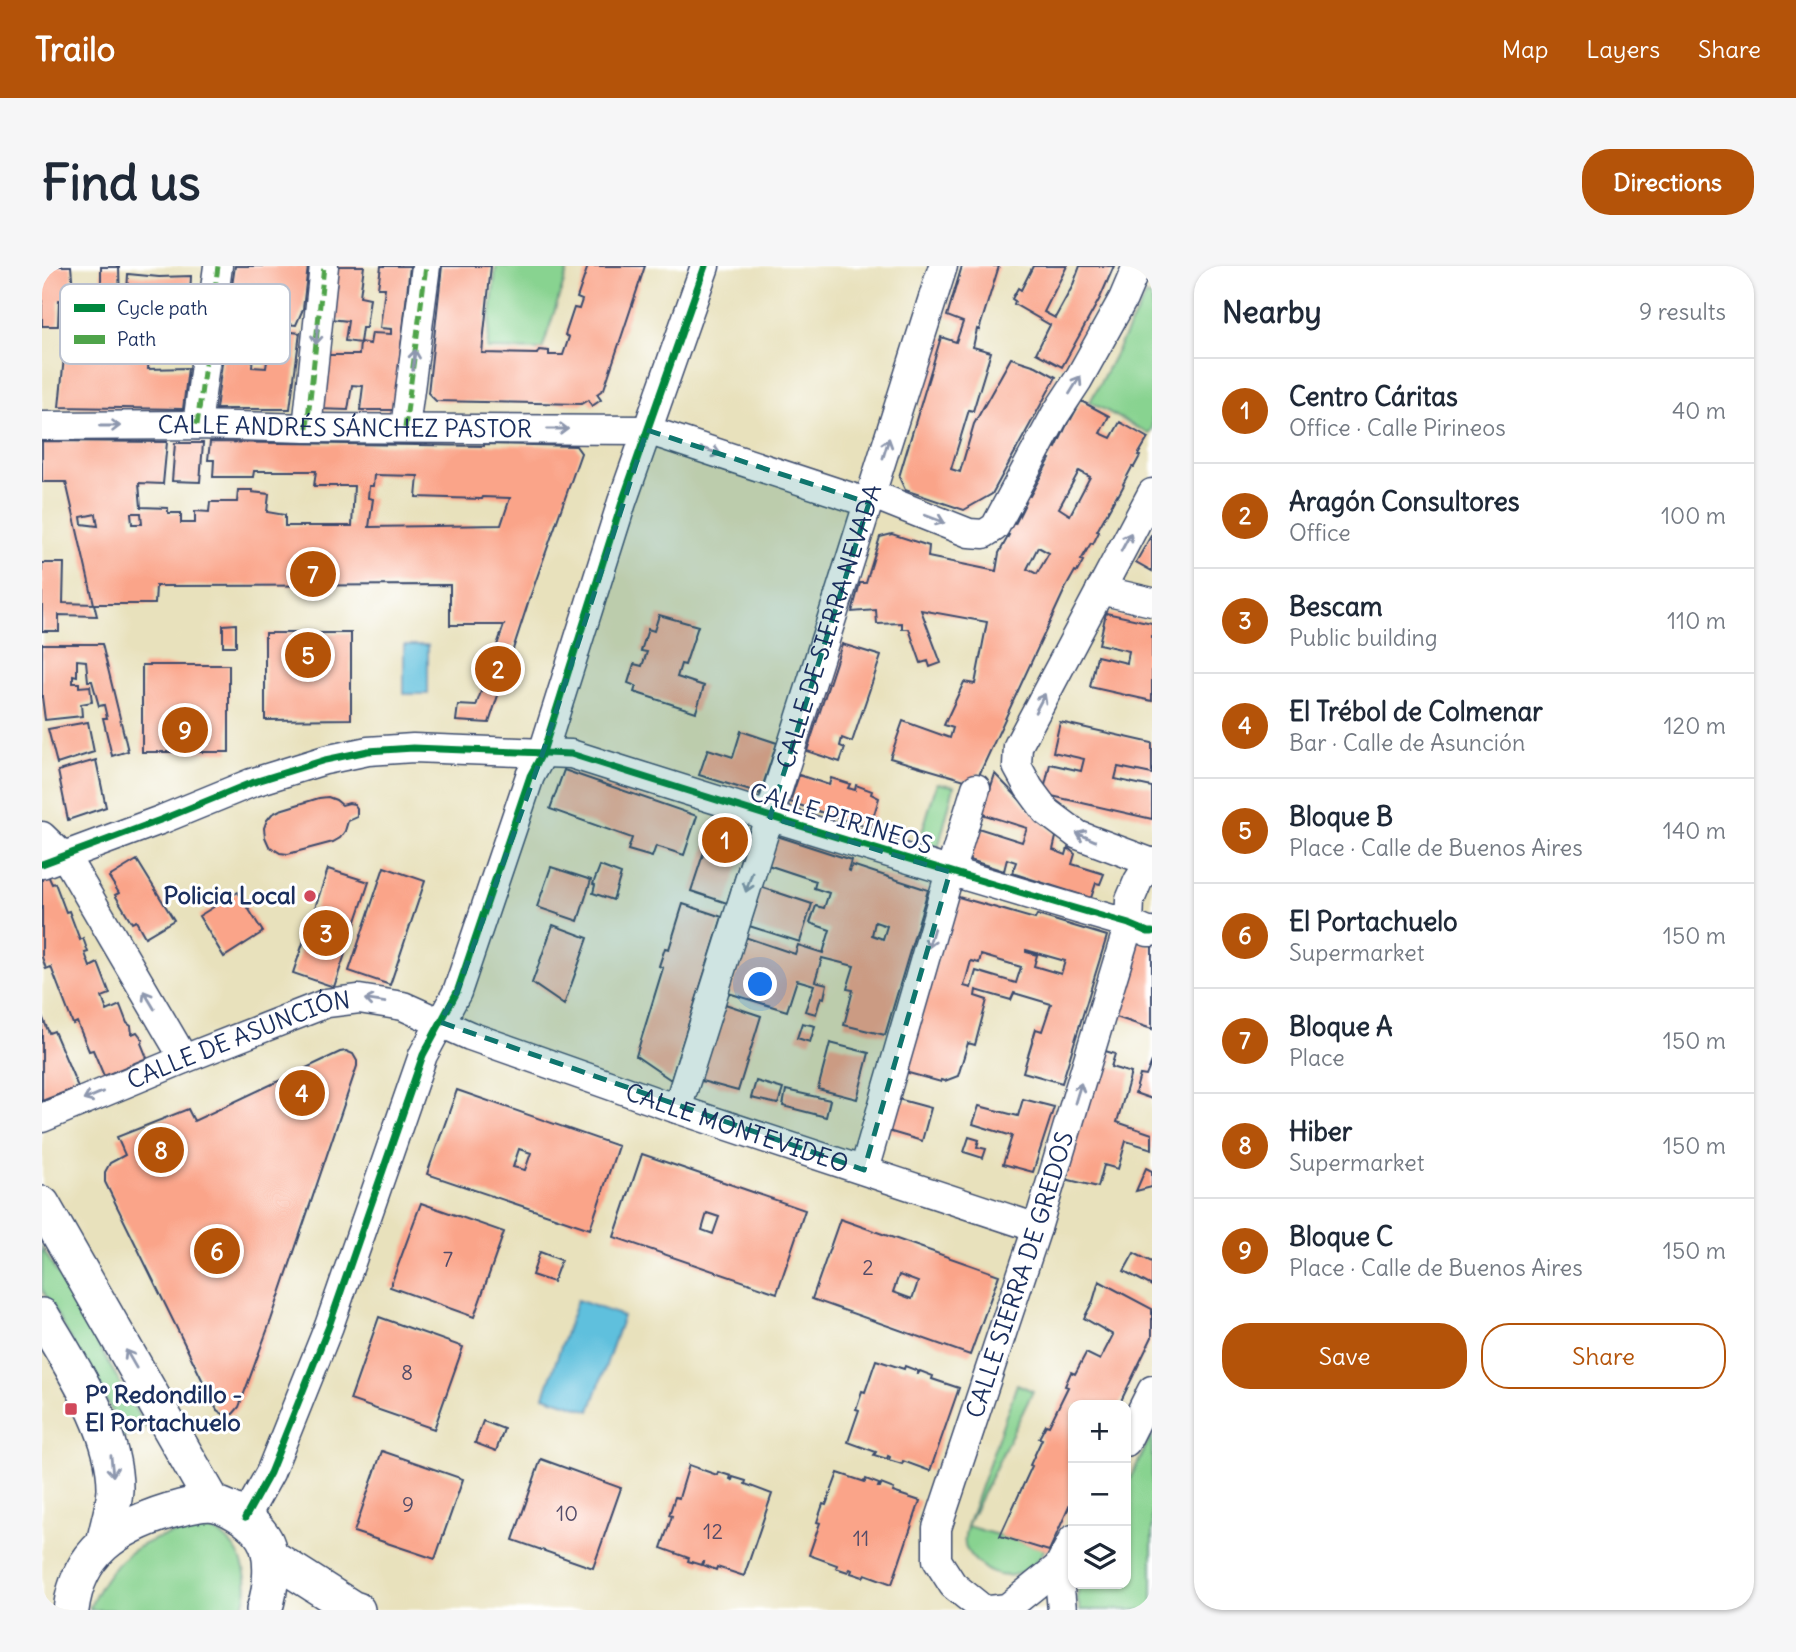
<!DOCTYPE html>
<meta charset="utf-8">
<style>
:root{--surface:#fff;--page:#f6f6f7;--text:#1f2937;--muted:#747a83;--line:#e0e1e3;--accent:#b45309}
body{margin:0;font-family:Delius,sans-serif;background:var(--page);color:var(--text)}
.controls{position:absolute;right:21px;bottom:21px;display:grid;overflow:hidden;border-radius:14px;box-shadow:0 2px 5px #0004}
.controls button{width:63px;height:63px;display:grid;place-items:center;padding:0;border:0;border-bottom:2px solid var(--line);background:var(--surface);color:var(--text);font:35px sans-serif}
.you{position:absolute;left:719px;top:719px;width:24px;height:24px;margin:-18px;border:5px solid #fff;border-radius:50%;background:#1a73e8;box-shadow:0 0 0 10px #1a73e833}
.badge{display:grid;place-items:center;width:46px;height:46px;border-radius:50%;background:var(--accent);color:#fff;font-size:23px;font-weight:700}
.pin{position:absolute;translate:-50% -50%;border:4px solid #fff;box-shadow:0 2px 7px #0006}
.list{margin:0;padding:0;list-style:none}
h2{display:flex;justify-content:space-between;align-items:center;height:91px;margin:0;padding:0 28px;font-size:30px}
h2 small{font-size:23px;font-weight:400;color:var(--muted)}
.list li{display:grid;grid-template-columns:46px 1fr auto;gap:21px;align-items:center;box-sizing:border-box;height:105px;padding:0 28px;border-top:2px solid var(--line)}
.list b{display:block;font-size:26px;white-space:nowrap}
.list p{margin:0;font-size:23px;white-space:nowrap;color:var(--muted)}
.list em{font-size:23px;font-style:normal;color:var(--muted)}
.actions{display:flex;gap:14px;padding:21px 28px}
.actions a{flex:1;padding:16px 0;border:2px solid var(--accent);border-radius:28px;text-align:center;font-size:24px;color:var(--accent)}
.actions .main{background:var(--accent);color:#fff}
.icon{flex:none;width:38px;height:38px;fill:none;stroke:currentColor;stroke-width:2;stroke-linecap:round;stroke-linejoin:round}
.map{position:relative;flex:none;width:1110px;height:1344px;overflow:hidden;border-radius:28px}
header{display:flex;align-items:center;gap:42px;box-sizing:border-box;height:98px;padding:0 35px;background:var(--accent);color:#fff}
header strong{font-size:33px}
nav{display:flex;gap:38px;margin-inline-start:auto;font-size:24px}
.intro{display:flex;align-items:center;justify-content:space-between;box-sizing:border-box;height:168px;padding:0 42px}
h1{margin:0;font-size:49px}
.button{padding:18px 32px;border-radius:28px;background:var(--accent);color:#fff;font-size:24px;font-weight:700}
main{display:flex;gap:42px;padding:0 42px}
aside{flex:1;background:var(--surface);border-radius:28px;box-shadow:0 2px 5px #0004}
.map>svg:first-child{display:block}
.green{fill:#88d390;stroke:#528177;stroke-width:2}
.water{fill:#5ec0dd;stroke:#3c789e;stroke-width:2}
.building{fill:#faa489;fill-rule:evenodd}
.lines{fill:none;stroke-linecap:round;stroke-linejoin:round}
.minor-casing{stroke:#3a4a6c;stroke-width:31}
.major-casing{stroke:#3a4a6c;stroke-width:38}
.minor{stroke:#fff;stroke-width:28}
.major{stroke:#fff;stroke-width:35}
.quiet{stroke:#4fa44a;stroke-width:5;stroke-dasharray:10 5;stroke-linecap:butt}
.cycleway-casing{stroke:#fff;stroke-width:11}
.cycleway{stroke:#00873e;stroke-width:7}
.oneway{stroke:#8d97ae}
.marked{fill:#0f766e;fill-opacity:0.2;stroke:#0f766e;stroke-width:5;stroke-dasharray:14 9;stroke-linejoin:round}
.poi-dot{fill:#d1495b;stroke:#fff;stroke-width:2.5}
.labels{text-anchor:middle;stroke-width:6;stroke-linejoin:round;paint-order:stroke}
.number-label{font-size:21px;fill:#534c69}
.street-label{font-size:24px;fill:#1b2f5e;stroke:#fff}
.poi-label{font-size:24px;font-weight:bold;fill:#1b2f5e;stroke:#fff;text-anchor:end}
.key{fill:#fff;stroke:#bbc1cf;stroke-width:2}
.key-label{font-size:19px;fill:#1b2f5e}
</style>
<header>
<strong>Trailo</strong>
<nav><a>Map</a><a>Layers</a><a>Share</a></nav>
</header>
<div class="intro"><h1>Find us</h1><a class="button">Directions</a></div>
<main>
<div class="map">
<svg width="1110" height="1344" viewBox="0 0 1110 1344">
<rect width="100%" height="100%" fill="#fff"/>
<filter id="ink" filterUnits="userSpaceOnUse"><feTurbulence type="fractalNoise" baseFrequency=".0143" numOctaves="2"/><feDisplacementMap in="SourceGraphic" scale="14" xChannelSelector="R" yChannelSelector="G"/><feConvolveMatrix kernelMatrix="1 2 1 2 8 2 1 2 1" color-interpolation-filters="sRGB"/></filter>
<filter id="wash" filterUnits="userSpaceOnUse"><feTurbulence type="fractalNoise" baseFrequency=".00686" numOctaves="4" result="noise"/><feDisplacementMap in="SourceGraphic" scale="28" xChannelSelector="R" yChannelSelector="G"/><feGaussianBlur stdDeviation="1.57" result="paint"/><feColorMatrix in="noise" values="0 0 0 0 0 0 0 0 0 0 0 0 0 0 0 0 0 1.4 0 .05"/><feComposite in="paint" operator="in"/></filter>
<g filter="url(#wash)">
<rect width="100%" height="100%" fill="#e8e1bc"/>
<!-- green -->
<path class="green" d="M454 0H527L500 84 445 83Z
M1104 29 1110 31V162L1107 168 1048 136Z
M895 517 912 520 897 579 894 583 876 579Z
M0 981 104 1162 81 1173 66 1138 0 1023Z
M975 1118 991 1125 925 1260 1003 1283C989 1308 962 1320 938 1299 924 1287 919 1279 925 1260Z
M1110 1168V1344H1038L1035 1331 1037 1318H1084V1221Z
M161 1263C166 1264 173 1265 177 1268 201 1282 212 1320 199 1344H48V1341C71 1288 104 1268 161 1263Z"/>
<!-- water -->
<path class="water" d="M362 379H386V428H362Z
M535 1034 581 1050 548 1145 502 1130Z"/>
<g id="blocks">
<!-- building -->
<path class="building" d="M0 0H29L32 35 17 34 16 60H0Z
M193 0H266L261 43 254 59 185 52Z
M295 0H322L318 30 328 32 324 62H320L318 77 303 75 306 55 288 53Z
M339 0H368L352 144H318L321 120 310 119 306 144 275 143 283 89H317L318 76 328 78 330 67 349 68V63L338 62 343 22H336Z
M400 0H449L440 87 495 88 497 84 507 85V89H521L527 71 523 69 532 42 537 43 540 34 535 32 546 0H603L562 123 555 128 559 134 550 140 546 134 539 138 394 135 386 127Z
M920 0H957L937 64 935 63 931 81 949 86 931 145 927 144 909 203 918 206 932 158 969 92 994 100 1014 111 950 228 922 244 863 224 857 211 899 71 914 76 921 56 905 50Z
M991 0H1025L1002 46 1013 52 1030 21 1038 0H1072L1058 32 1020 101 994 87 1008 59 972 38 973 35 970 33 976 22 979 24Z
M59 1H77L78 38H69L78 47 77 61 109 62 106 103 146 102 141 143 17 141 25 61 49 62 50 22 67 37V22H59Z
M86 8 117 11 149 10 147 49 84 46Z
M185 59 258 67 248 143H174ZM211 87 226 88 224 102 210 101Z
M1039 135 1067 150 1058 167 1069 172 1078 156 1106 172 1096 189 1098 190 1092 201H1090L1081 218 1082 219 1076 230 1075 229 1055 265 1057 266 1051 278 1049 277 1039 294 1041 295 1035 306 1033 305 1023 323 938 507 926 515 848 492 861 455 908 472 911 462 902 459 922 416 933 418 945 356 879 344 899 397 888 401 886 395 879 397 867 363H860V357L835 358 834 344 810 346 818 317H824L838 271 850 268 887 280 886 291 954 305 957 287 967 269 965 268 970 257 973 258 982 240 980 239 986 229 988 230 1008 193 1006 192 1012 181 1014 182 1028 152 1029 153ZM1037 205 1048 211 1028 249 1017 242ZM996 281 1007 287 995 308 985 303Z
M0 175 125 176 121 218 97 217 99 241 126 242V247H139V257H153V245L167 246 168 236H195L196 224H210V226L227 228 225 246 243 249V260H310L312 220H272L274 205H212L211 211H171L172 194H166L168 176 442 180V178L534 180 539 187 487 334 447 457 414 455 416 439 434 440 462 359H408V319L114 320 113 338H52L55 350 17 349V365H0V297H22L21 337 52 338 24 216H0ZM332 209 376 210 374 231 440 233 441 231 468 232 459 259 327 261 331 233 326 232 327 220H331ZM89 247H99L100 258H90ZM54 248 56 260 40 258 39 251Z
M133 177H161L158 216 130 215Z
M1110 268V305L1094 296Z
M1064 347 1110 357V435L1048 421 1055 390 1085 397 1087 385 1057 378Z
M617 349 656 360 643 399 639 398 635 411 662 420 654 446 592 426 594 420 586 417 592 398 600 400 605 386 599 385 606 363 612 365Z
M194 358V380H181V359Z
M223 367H309V453L223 454Z
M0 378H60L86 485 70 490 61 452H65L62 439 57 440 50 415H46L44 395 35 394V410L31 409V417H37V421L48 420 50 436 39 438 40 450 3 454 0 431Z
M800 378 839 390 810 476 800 472 798 480 803 482 798 496 765 485Z
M100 399H187V486H100Z
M46 456 52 486 15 498 6 463Z
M1018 456 1110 477V508L1076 501 1073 513 1110 521V553L1001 528 1008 498 1039 505 1042 493 1011 486Z
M699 465 735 477 718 528 657 509 666 483 691 491Z
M54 494 64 541 26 554 16 505Z
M522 504 655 550 642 589 614 580 610 591 586 584 590 572 508 543Z
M953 508 1014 571 1011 584 1024 589 1026 582 1033 588 1030 598 1062 608 1058 618 1054 617 1049 632 970 607 974 596 965 593 962 605 928 594 927 590 936 562 980 576 985 562 940 548Z
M757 509 787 519 789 512 808 518 806 522 813 524 814 519 830 525 829 528 837 532 828 562 748 536Z
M286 531 294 534 300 539 307 537 312 538 315 542V551L306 555 303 565 298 572 291 576 246 588 238 587 227 580 223 571 222 562 225 554 230 548 238 544 277 532Z
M672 555 707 567 685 637 649 625Z
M732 569 809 594 806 604 808 605 810 599 886 624 843 769 802 759 811 724 805 723 812 700 780 692 773 715 785 718 782 732 779 731 774 748 763 745 772 719 755 714 745 745 683 726 700 670 753 688 756 679 781 687 788 664 768 657 774 640 782 642 787 627 772 622 774 615 723 598ZM833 656 845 660 841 673 830 669Z
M95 594 132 654 103 671 94 655 90 657 73 629 77 627 67 611Z
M558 600 579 608 571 634 551 627 553 619 551 618Z
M342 601 383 615 348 719 307 705Z
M509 601 549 614 536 655 495 641Z
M286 603 327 616 292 721 251 707Z
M4 605 10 618 13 617 24 646 27 645 38 674 41 672 46 686 43 687 48 701 56 697 68 728 60 731 65 745 78 739 85 757 89 760 90 768 95 766 101 774 99 777 105 792 62 810 51 784 47 785 35 756 31 758 9 701 4 703 0 691V607Z
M716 620 770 638 758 676 704 659Z
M196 626 221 666 182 691 157 650Z
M913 630 993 653 995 649 1065 670 1020 817 981 806 994 763 1000 765 1009 738 972 727 969 734 934 724 933 730 945 734 933 779 926 777 916 810 903 815 899 814V816L863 806ZM984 684 1023 695 1019 708 992 700 995 689 984 686ZM939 689 979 701 974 717 934 705 929 722 922 720 929 695 937 697Z
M641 638 680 651 629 814 594 790 621 702 617 700 623 682 627 683Z
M511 659 546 672 522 739 490 717Z
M1093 674 1110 680V763L1071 750Z
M680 737 719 750 696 825 656 814Z
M0 750 7 767 12 765 36 821 0 835Z
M760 757 773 760 768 776 755 772Z
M788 777 827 787 815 833 776 823Z
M1060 784 1073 788 1069 801 1089 807 1075 856 1110 868V883L1084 875 1076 903 1062 899 1056 921 1023 913Z
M304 785 311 788 315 795V800L229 1054 197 1141 191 1148H181L175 1144 63 916V906L68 897 83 889 75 871 146 843 152 855 298 786Z
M1110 795V833L1093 827 1098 809 1104 810Z
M714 815 741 823 736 838 709 832Z
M415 824 576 880 548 963 385 908ZM477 883 489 887 483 904 471 901Z
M744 824 788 834 784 851 741 840Z
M856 833 889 842 880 875 846 865Z
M981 833 1012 841 991 906 961 898 970 870 931 858 937 840 976 850Z
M927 871 937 874 935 881 944 883 941 892 922 886Z
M600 888 763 944 735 1027 572 971ZM665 947 677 951 671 968 660 964Z
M1104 902 1110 905V921L1094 925Z
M379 937 462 966 432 1051 348 1021Z
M798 953 957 1009 928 1089 770 1033ZM857 1009 876 1016 870 1033 851 1026Z
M498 986 519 994 511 1016 490 1009Z
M1092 987 1110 996V1020L1082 1005Z
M1057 1015 1110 1043V1071L1077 1139H1031V1232L1007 1285 958 1270 990 1200 988 1199 1000 1173 997 1172 1004 1159 1007 1160 1026 1121 1023 1120 1029 1106 1033 1108 1044 1087 1058 1094 1071 1069 1042 1052 1051 1035Z
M337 1051 421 1081 392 1163 308 1134Z
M834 1094 862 1103 863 1100 876 1105 875 1108H876L878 1105 891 1110 890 1113 917 1122 888 1205 861 1195 860 1198 847 1194 848 1191 846 1190 845 1193 832 1189 834 1186 806 1176 817 1144 814 1143 820 1125 823 1126Z
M441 1155 462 1163 454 1185 433 1177Z
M340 1185 421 1213 393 1293 312 1266Z
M499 1193 579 1222 551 1302 471 1274Z
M647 1199 675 1209 676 1206 689 1210 688 1213 690 1214 691 1211 704 1215 703 1218 730 1228 702 1310 675 1301 674 1304 661 1299 662 1296H660L659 1299 646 1295 647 1292 619 1282 630 1250 627 1249 633 1231 637 1232Z
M796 1207 823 1216 824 1213 837 1218 836 1221H838L839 1218 852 1223 851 1226 878 1235 850 1318 823 1308 821 1311 809 1307 810 1304 808 1303 806 1306 794 1302 795 1299 767 1289 778 1257 775 1256 781 1238 784 1239Z"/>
</g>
</g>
<g filter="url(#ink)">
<use href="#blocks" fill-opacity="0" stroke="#3a4a6c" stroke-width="2"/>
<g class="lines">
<defs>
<g id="minor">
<path d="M155 159 176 0"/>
<path id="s1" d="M0 160 155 159 265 162 605 164 827 237"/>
<path d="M265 162 282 0"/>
<path d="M363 162 384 0"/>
<path d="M829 228 927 267 942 268 953 261 1013 149 1036 114 1081 33 1095 0"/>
<path d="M1058 324 1110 336"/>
<path d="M0 570 26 595 142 793"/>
<path d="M1108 596 1036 569 1004 545 987 522 975 500 976 480 1110 227"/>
<path d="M0 598 121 553 209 517 283 494 326 485 371 482 529 488C714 547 900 604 1087 658L1106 666H1110"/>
<path id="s2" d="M635 843 901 0"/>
<path id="s3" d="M0 852 142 793 285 737 317 733 361 740 428 770 635 843 995 962"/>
<path d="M822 904 908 606 934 522"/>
<path d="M1084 1176 1110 1124"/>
<path d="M203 1252 228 1207 287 1060 381 789 415 726 488 510 501 486 580 236 663 0"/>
<path d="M1016 1301 1020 1344"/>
<path id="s4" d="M942 1344 911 1319 895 1294V1262L995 962 1087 658 1088 634 1096 615 1108 596H1110"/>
<path d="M948 1344 965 1342 1016 1301 1031 1273"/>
</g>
<path id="major" d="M0 938 171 1237
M0 1050C29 1100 74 1165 73 1224 72 1241 65 1261 62 1278
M228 1290 311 1343 315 1344
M29 1344C36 1286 75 1261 127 1245 139 1242 162 1235 174 1238 190 1242 212 1257 221 1271 233 1289 229 1325 222 1344"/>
</defs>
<!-- minor casing -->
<use href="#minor" class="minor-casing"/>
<!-- major casing -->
<use href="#major" class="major-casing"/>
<!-- minor -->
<use href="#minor" class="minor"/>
<!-- major -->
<use href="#major" class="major"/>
<!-- quiet -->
<path class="quiet" d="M155 159 176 0
M265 162 282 0
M363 162 384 0"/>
<defs>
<path id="cycleway" d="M0 598 121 553 209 517 283 494 326 485 371 482 529 488C714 547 900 604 1087 658L1106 666H1110
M203 1252 228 1207 287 1060 381 789 415 726 488 510 501 486 580 236 663 0"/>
</defs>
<!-- cycleway casing -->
<use href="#cycleway" class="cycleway-casing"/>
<!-- cycleway -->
<use href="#cycleway" class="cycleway"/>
</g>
<!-- one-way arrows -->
<defs><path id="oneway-shaft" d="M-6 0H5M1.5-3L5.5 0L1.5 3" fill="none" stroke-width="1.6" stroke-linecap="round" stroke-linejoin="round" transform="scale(1.75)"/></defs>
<g class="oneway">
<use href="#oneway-shaft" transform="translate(275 68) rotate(96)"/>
<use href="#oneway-shaft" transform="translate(372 94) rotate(-83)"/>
<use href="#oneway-shaft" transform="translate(1033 119) rotate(-58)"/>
<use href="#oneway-shaft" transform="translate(68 160)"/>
<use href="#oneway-shaft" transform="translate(516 163)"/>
<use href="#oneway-shaft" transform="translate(844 182) rotate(-73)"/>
<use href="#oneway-shaft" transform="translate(669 185) rotate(18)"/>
<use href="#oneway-shaft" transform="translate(893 253) rotate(21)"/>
<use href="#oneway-shaft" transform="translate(1084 276) rotate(-62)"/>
<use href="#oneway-shaft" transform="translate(998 437) rotate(-62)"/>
<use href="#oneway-shaft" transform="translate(1044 571) rotate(-157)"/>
<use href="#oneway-shaft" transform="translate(707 616) rotate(108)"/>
<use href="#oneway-shaft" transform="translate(889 672) rotate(106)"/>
<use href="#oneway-shaft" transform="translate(107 734) rotate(-121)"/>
<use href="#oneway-shaft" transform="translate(333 735) rotate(-171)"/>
<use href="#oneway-shaft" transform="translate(1036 827) rotate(-73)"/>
<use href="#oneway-shaft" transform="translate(51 830) rotate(157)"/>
<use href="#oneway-shaft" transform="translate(89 1093) rotate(-120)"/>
<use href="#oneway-shaft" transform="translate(70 1200) rotate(84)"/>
</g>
</g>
<!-- marked area -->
<path class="marked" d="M605 164 827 237 728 551 908 606 822 904 398 756 415 726 501 486Z"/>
<!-- markers -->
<g class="poi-dot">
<circle cx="268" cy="630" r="7"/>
<rect x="22" y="1136" width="14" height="14" rx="3.5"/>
</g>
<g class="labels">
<!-- number labels -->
<g class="number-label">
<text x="406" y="1001">7</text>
<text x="826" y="1009">2</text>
<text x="365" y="1114">8</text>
<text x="366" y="1246">9</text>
<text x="525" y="1255">10</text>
<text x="671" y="1273">12</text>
<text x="819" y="1280">11</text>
</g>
<!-- street labels -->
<g class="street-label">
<text dy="8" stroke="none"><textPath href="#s1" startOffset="303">CALLE ANDRÉS SÁNCHEZ PASTOR</textPath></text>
<text dy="8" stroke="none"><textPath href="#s2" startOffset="506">CALLE DE SIERRA NEVADA</textPath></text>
<text transform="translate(799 553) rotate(17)" y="8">CALLE PIRINEOS</text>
<text dy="8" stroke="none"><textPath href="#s3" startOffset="212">CALLE DE ASUNCIÓN</textPath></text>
<text dy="8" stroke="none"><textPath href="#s3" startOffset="740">CALLE MONTEVIDEO</textPath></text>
<text dy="8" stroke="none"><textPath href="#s4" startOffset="368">CALLE SIERRA DE GREDOS</textPath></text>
</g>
<!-- poi labels -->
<g class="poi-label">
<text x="254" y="638">Policia Local</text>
<text x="43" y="1137" text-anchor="start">Pº Redondillo -<tspan x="43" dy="28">El Portachuelo</tspan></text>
</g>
</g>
<!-- legend -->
<rect x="18" y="18" width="230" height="80" rx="10" class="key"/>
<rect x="32" y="38" width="31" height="8" fill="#00873e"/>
<rect x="32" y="69" width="31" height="9" fill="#4fa44a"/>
<g class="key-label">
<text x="75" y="49">Cycle path</text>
<text x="75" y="80">Path</text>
</g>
</svg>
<div class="controls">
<button>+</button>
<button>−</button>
<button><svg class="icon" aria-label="layers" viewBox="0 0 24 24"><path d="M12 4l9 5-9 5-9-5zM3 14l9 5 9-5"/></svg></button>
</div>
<div class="you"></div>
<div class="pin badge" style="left:683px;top:574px">1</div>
<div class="pin badge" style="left:456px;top:403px">2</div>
<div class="pin badge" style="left:284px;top:667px">3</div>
<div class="pin badge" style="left:260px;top:827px">4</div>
<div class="pin badge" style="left:266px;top:389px">5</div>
<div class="pin badge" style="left:175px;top:985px">6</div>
<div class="pin badge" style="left:271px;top:308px">7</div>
<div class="pin badge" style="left:119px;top:884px">8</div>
<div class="pin badge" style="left:143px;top:464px">9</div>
</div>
<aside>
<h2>Nearby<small>9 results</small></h2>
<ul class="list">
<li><span class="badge">1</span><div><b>Centro Cáritas</b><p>Office · Calle Pirineos</p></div><em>40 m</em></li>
<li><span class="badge">2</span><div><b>Aragón Consultores</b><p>Office</p></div><em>100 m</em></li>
<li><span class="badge">3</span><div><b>Bescam</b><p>Public building</p></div><em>110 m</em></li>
<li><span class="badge">4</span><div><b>El Trébol de Colmenar</b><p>Bar · Calle de Asunción</p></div><em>120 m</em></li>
<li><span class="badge">5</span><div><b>Bloque B</b><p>Place · Calle de Buenos Aires</p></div><em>140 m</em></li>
<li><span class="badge">6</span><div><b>El Portachuelo</b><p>Supermarket</p></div><em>150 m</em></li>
<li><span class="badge">7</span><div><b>Bloque A</b><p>Place</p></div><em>150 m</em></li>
<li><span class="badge">8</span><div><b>Hiber</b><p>Supermarket</p></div><em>150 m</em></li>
<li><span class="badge">9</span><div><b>Bloque C</b><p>Place · Calle de Buenos Aires</p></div><em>150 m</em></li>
</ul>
<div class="actions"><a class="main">Save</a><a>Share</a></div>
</aside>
</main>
